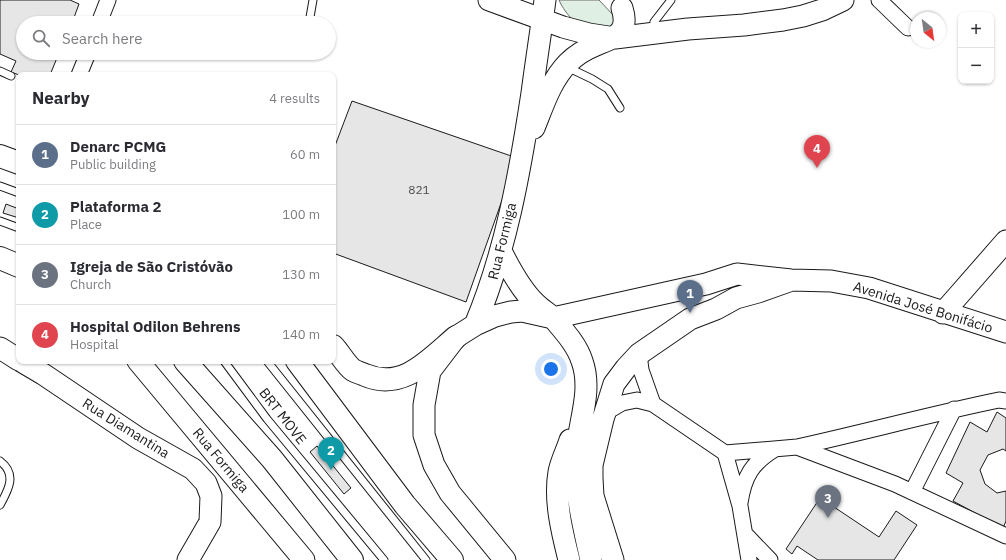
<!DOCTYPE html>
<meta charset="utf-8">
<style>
:root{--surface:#fff;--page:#f2f2f3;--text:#2b2b33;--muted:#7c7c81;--line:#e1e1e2;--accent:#0f766e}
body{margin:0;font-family:"IBM Plex Sans",sans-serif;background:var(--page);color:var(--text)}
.controls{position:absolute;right:12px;top:12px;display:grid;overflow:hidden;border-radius:8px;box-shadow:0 1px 3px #0004}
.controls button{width:36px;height:36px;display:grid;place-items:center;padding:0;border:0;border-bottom:1px solid var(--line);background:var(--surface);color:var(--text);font:20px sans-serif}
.compass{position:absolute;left:910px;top:12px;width:36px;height:36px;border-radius:50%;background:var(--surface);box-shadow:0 1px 3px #0004;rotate:151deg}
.you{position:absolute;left:551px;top:369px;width:14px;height:14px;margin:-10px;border:3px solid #fff;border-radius:50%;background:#1a73e8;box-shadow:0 0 0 6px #1a73e833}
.badge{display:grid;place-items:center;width:26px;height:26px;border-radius:50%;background:var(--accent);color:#fff;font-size:13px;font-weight:700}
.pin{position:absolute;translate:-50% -33px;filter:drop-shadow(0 1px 2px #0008)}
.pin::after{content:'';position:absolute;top:21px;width:14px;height:12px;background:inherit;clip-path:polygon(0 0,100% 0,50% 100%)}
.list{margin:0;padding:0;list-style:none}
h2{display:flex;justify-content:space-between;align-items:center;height:52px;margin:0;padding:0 16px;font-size:17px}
h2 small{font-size:13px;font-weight:400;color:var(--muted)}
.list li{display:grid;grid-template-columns:26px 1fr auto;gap:12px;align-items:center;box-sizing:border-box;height:60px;padding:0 16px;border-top:1px solid var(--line)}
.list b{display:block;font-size:15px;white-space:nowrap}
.list p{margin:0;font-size:13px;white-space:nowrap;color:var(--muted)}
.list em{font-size:13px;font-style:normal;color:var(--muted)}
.icon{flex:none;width:22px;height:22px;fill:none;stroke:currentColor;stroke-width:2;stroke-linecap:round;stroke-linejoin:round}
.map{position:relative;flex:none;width:1006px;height:560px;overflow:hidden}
.search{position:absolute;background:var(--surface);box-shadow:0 1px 3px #0004;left:16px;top:16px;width:320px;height:44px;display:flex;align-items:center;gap:10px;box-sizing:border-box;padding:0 14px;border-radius:22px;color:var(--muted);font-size:15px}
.panel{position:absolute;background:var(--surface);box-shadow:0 1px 3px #0004;left:16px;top:72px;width:320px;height:292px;border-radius:8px}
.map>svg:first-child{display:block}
.green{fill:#e0efe3;stroke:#6a6a6a}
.building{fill:#e6e6e6;stroke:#1a1a1a}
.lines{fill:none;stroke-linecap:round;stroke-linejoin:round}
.lane-casing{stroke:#1a1a1a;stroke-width:9}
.street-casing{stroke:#1a1a1a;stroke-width:17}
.secondary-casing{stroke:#1a1a1a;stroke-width:23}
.highway-casing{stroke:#1a1a1a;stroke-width:24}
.lane{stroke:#fff;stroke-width:7}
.street{stroke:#fff;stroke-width:15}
.secondary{stroke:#fff;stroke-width:21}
.highway{stroke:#fff;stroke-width:22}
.labels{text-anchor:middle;stroke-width:3;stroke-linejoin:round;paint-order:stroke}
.number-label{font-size:12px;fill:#4d4d4d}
.street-label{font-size:14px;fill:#1a1a1a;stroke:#fff}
</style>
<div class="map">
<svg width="1006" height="560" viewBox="0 0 1006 560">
<rect width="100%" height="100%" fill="#fff"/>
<!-- green -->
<path class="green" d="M559 0H599L615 17V23L611 27C604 27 596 30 588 29 577 28 563 10 559 0Z"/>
<!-- building -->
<path class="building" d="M0 0H70L79 4 72 23H23V53H59L50 75H19L11 72 16 61 0 54Z
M352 101 517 158 466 302 333 253V151Z
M6 204 19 209V218L3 213Z
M997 412 1006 418V451L1003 449 988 455 980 470 985 484 997 493 1006 491V521L1003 528 953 501 963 483 946 473 970 422 987 432Z
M317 446 351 488 344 494 310 452Z
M826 489 834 494 828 503 879 537 896 511 917 525 894 560H818L797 546 792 554 786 549Z"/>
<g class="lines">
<defs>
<path id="lane" d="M654 22 671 0
M309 23 313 0
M567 67 592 79 608 89 620 108
M0 71 11 76
M0 186 19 193
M0 221 19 228
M224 361 267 419 384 560
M267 361 426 560
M0 461C17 474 9 489 0 505"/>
<path id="street" d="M879 0 908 28
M99 23 108 0
M79 75 88 53
M639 354 641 370 653 404
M604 418 610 410 622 403 637 400 653 404 725 453
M797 447C865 432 931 414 999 400L1006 401
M912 492 954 409
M740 503C744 476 752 463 775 449
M746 535 770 560
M749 560 740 506 725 453 797 447 895 484 1006 536"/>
<path id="secondary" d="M489 0 563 27 589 34 615 38 688 29 744 25 783 20 803 16 822 10 843 0
M534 128C543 106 551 80 568 63 576 55 586 49 596 45 615 37 630 33 622 8
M501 251C510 269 521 290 536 304 541 309 548 313 553 318L706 284 737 274 791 280 831 281 869 288 1006 332
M943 313 1006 241
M475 325C506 251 520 172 532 93 536 62 541 31 545 0
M0 348 19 360
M21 361 43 374 138 438 193 469 206 483 211 496 210 522 188 560
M138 361 304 560
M505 560 450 493 434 465 424 435V405L430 371 456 337 475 325 495 316 511 312 522 311 553 318C564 331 577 345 582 361 594 394 575 430 576 464 576 496 584 529 591 560
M569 560C562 532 554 500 559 472 561 461 567 450 570 440
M613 560 593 496 592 478V465L603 419 614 384 626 368 639 354 690 319 716 309 736 298 758 292 789 281"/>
<path id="highway" d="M0 156 19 163
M0 258 19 266
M333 346C339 352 346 365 353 370 356 372 361 373 365 375 403 391 429 360 456 337
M185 361 272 459 352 560
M297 361 405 505 452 560"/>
</defs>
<!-- lane casing -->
<use href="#lane" class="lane-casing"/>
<!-- street casing -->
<use href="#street" class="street-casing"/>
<!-- secondary casing -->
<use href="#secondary" class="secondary-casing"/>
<!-- highway casing -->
<use href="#highway" class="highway-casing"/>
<!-- lane -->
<use href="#lane" class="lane"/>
<!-- street -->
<use href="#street" class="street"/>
<!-- secondary -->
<use href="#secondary" class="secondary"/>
<!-- highway -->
<use href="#highway" class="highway"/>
</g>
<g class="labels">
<!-- number labels -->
<g class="number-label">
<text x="419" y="194">821</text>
</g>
<!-- street labels -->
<g class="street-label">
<text transform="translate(502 241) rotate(-76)" y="5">Rua Formiga</text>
<text transform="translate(923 307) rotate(17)" y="5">Avenida José Bonifácio</text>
<text transform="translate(283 416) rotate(52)" y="5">BRT MOVE</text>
<text transform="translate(126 428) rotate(32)" y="5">Rua Diamantina</text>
<text transform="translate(221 460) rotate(50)" y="5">Rua Formiga</text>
</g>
</g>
</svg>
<div class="controls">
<button>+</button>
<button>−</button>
</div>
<svg class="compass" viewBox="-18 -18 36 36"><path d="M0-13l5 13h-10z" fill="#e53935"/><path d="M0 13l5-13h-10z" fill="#7c7c81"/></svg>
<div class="you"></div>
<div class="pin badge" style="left:690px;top:313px;background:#5c6f8a">1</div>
<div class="pin badge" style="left:331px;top:470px;background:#0f9aa8">2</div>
<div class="pin badge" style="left:828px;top:518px;background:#6b7280">3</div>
<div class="pin badge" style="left:817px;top:168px;background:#e0444e">4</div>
<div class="search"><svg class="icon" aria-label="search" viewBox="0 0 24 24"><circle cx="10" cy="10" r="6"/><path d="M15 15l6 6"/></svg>Search here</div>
<section class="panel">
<h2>Nearby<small>4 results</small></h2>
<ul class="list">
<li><span class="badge" style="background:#5c6f8a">1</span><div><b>Denarc PCMG</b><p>Public building</p></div><em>60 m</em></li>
<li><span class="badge" style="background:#0f9aa8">2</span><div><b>Plataforma 2</b><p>Place</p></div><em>100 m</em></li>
<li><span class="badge" style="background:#6b7280">3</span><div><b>Igreja de São Cristóvão</b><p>Church</p></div><em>130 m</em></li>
<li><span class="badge" style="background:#e0444e">4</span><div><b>Hospital Odilon Behrens</b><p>Hospital</p></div><em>140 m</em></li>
</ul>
</section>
</div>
